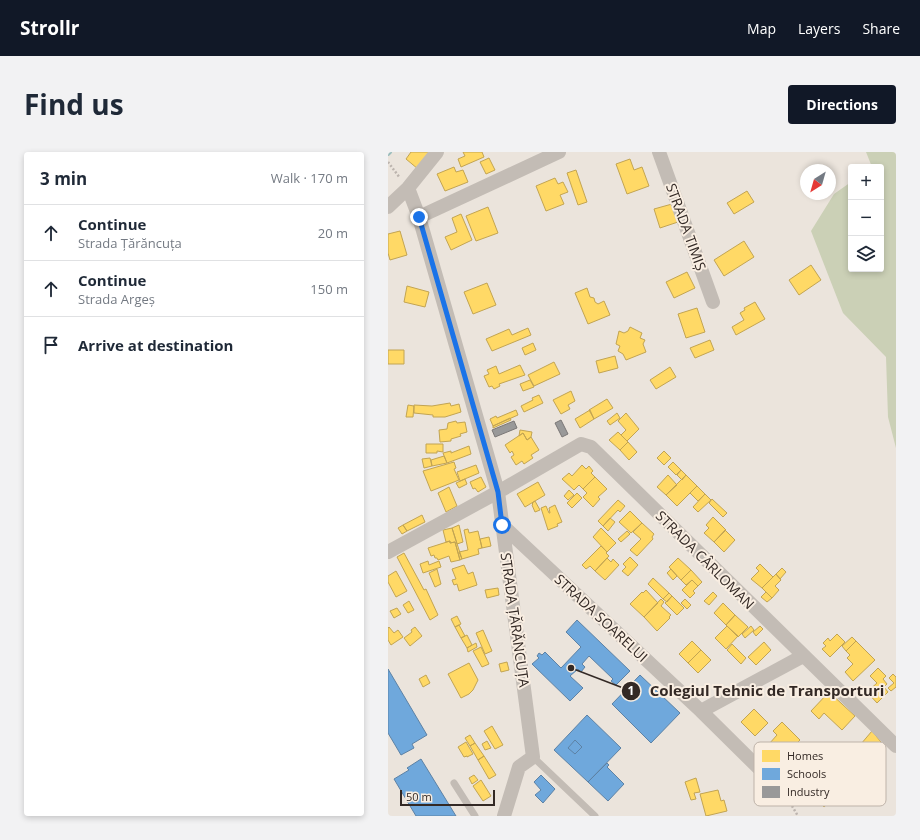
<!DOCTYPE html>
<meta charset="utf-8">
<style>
:root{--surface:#fff;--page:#f2f2f3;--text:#1f2937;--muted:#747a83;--line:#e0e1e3;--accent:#111827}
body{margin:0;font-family:"Open Sans",sans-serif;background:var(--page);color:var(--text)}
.controls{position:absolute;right:12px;top:12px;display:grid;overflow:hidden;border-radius:4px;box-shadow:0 2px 6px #0003}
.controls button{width:36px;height:36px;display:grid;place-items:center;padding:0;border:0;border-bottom:1px solid var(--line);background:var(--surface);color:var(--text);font:20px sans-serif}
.compass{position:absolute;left:412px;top:12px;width:36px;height:36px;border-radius:50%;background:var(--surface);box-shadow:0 2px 6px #0003;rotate:217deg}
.scale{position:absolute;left:12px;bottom:10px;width:95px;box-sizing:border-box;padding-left:4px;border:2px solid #332925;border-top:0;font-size:11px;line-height:14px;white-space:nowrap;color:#332925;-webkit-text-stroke:3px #f9eee2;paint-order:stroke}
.stop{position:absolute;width:12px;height:12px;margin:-9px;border:3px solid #1a73e8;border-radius:50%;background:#fff}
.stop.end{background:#1a73e8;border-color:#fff;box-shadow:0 1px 4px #0008}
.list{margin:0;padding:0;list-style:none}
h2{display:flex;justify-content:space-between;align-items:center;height:52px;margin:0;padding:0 16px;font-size:17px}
h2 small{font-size:13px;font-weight:400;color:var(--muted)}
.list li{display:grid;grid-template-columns:26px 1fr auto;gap:12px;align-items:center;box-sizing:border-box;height:56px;padding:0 16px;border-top:1px solid var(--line)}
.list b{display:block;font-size:15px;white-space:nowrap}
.list p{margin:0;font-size:13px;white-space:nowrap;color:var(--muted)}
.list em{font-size:13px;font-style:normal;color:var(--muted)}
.icon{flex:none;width:22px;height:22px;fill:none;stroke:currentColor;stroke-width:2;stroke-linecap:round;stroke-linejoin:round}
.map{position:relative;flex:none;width:508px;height:664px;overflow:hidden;border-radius:4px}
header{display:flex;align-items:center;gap:24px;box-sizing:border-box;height:56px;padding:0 20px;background:var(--accent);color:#fff}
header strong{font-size:19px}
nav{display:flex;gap:22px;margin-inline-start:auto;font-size:14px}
.intro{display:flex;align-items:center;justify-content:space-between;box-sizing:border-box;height:96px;padding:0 24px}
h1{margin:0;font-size:28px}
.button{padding:10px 18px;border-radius:4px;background:var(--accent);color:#fff;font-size:14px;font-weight:700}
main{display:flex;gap:24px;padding:0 24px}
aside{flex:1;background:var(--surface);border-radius:4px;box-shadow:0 2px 6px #0003}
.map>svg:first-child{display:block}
.green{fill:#cbd0b6}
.homes{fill:#ffd966;stroke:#c2a452}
.schools{fill:#6fa8dc;stroke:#5d82a5}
.industry{fill:#999;stroke:#7a7776}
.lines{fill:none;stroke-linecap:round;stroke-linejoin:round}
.stream{stroke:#98bcbc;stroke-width:4}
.path{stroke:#bcb4ae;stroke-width:2.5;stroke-dasharray:2 2;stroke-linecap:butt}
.service{stroke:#c3bcb5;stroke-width:7}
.minor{stroke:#c3bcb5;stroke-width:14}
.route{stroke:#1a73e8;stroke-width:5}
.labels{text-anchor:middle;stroke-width:4;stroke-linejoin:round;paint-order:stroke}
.street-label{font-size:14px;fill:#332925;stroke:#f9eee2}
.key{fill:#f9eee2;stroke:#beb3a9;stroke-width:1}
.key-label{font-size:11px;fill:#332925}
.leader{fill:none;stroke:#332925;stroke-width:1.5}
.callout-dot{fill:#332925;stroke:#f9eee2;stroke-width:1.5}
.mark-label{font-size:12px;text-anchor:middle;font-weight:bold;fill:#fff}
.callout-label{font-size:15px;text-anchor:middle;font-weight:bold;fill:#332925;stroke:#f9eee2;stroke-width:4;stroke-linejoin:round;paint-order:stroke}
</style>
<header>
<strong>Strollr</strong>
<nav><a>Map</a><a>Layers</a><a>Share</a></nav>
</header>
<div class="intro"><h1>Find us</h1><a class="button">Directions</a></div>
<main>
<aside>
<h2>3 min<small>Walk · 170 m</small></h2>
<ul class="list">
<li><svg class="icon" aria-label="ahead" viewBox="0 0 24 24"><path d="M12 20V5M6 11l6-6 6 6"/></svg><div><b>Continue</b><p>Strada Țărăncuța</p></div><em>20 m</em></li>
<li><svg class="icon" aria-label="ahead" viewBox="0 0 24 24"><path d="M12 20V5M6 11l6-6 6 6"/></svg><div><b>Continue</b><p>Strada Argeș</p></div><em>150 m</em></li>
<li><svg class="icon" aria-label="arrive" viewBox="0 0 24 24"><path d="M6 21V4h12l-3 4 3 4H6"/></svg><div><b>Arrive at destination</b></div></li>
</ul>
</aside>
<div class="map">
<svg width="508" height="664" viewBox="0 0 508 664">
<rect width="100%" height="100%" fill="#ebe4dc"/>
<!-- green -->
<path class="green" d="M478 0H508V296L500 265 498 205 455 161 423 79 446 42 463 30V117H493V15H484Z"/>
<!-- homes -->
<path class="homes" d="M23 0H42L30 17 18 7Z
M75 0H94L96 5 73 15 70 7 77 4Z
M101 6 107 18 98 22 92 10Z
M242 7 246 18 254 15 261 34 239 42 228 12Z
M66 15 68 20 75 18 80 30 57 39 49 22Z
M188 18 199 50 190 53 179 21Z
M167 26 170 32 175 30 180 40 172 43 176 52 158 59 148 34Z
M359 39 366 50 346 62 339 51Z
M284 52 290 70 272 76 266 57Z
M100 55 110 81 88 89 78 64Z
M73 62 84 88 63 98 57 85 69 80 64 66Z
M12 79 19 103 2 108 0 101V82Z
M356 89 366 105 336 124 326 108Z
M423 113 433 128 411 143 401 128Z
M299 120 307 136 286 146 278 130Z
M99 131 108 153 85 162 76 140Z
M19 134 41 140 37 155 16 150Z
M199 136 202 145 206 146 207 150 210 152 216 149 222 163 200 172 187 141Z
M367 150 377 167 348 183 344 175 356 168 352 161 357 158 356 156Z
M309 156 317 180 298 186 290 162Z
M242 175 254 181 252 186 257 188 255 192 258 200 238 208 235 202 230 199 232 194 228 192 231 179 236 181 240 179Z
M140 176 143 183 104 199 98 187 121 177 124 183Z
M322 188 326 198 307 206 302 196Z
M145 191 148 198 137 203 134 196Z
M0 198H16V212H0Z
M227 204 230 216 211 221 208 209Z
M166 210 172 222 146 234 140 223Z
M132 213 137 223 111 232 112 234 106 237 104 234 101 235 96 224 101 222 99 218 108 214 111 222Z
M282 215 288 225 268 237 262 228Z
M142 228 146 235 135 239 132 232Z
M183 239 187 249 180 253 182 257 173 262 165 248Z
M151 243 155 251 136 260 133 254 145 248 144 246Z
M219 247 225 256 206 267 201 258Z
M62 251 63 254 71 252 73 260 57 265H45V263L26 261V253L44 254Z
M20 253 26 254 25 265H18Z
M128 258 130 263 105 274 102 267 108 264 109 266Z
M202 258 206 267 192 276 187 267Z
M229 261 232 266 222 273 219 269Z
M238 261 251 277 239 289 233 283 238 278 230 269Z
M122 266 123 268 105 276V274Z
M68 269 69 271 77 270 79 280 72 282 73 284 63 287V289L52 290 51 278 59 277 60 271Z
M132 278 144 280 143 285 139 288 135 281 131 284Z
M230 280 240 290 232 298 221 288Z
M135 281 139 288 143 285 151 298 143 303 145 306 136 312 134 309 128 313 123 305 126 303 124 299 122 301 117 293Z
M240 290 249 300 241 308 232 298Z
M38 292H55V300L49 299V301H38Z
M81 294 83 302 59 311 55 301 63 299V301Z
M276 299 283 306 276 313 269 306Z
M56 304 59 311 44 314 43 308Z
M42 306 44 314 36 316 34 307Z
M66 310 68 316 66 317 71 328 43 339 35 319Z
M285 310 293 318 288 323 280 315Z
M88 313 91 321 72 329 69 320Z
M194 313 198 317 201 314 205 319 203 321 207 325 195 337 191 333 186 338 174 327 181 321 184 324Z
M293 318 298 323 294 328 289 323Z
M280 323 289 333 278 343 269 335Z
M298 323 309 334 289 354 278 343Z
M93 325 98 335 90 340 87 336 85 337 82 330Z
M207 325 219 337 210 345 212 347 205 355 195 345 199 341 195 337Z
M77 327 79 332 71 336 68 331Z
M150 330 157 343 137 355 129 342Z
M309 334 317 342 310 349 302 341Z
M61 335 69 354 58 360 50 341Z
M181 338 186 343 180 348 176 344Z
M189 341 194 346 184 356 179 351Z
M317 342 323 348 310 360 305 355Z
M324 347 339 361 335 365 321 351Z
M230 348 237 354 232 360 230 358 215 374 210 369Z
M147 349 152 358 147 360 144 353 145 352 144 351Z
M167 353 174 370 169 372 170 374 160 378 153 356 158 354 161 361H162L161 356Z
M242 359 254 371 243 381 231 370Z
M34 363 37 370 19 379 15 373Z
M325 365 338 378 326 390 316 381 321 376 318 373Z
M222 366 227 370 220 379 215 374Z
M254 371 266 382 264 385 265 387 249 404 242 398 253 387 245 380Z
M15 373 19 379 14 382 10 376Z
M71 373 75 390 69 392 64 376Z
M64 376 74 407 72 408 67 390 62 391V389L58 390 55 378Z
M213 376 228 391 219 400 205 385Z
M80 377 81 381 90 379 94 396 90 397 91 402 74 407 71 400 80 398 76 378Z
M337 378 347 388 336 400 326 390Z
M239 379 242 382 233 390 230 387Z
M101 385 103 394 94 396 92 387Z
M62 389V391L67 390 72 408 63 410 61 404 50 408 49 406H47L46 403 43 404 40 396Z
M213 394 219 400 218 401 221 404 207 419 202 414 198 417 194 413Z
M16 401 36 438 38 437 50 463 42 468 9 405Z
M242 405 250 413 240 424 234 419 238 415 235 412Z
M219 406 223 410 225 407 231 413 217 428 207 419Z
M290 406 303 418 293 428 281 415Z
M40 409 41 413 51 409 53 415 35 421 32 412Z
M372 412 385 425 374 436 363 427 371 419 368 416Z
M76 413 80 422 85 420 89 433 71 439 69 432 66 433 64 428 68 427 64 417Z
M394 416 398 420 392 427 388 422Z
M49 417 53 432 47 435 41 421Z
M283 417 289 424 285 428 279 421Z
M303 418 314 430 310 434 304 428 298 433 293 428Z
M8 419 19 439 8 445 0 430V424Z
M388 422 393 428 387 434 391 438 384 446 374 436Z
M265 426 281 441 275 447 260 432Z
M304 428 310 434 305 439 307 441 302 446 294 438Z
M110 436 111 443 99 446 97 438Z
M258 438 270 451 256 465 242 452 254 440 255 441Z
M325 440 329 444 321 453 316 449Z
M378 440 384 446 379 450 373 445Z
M281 441 284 444 279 450 275 447Z
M284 444 296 456 289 463 277 451Z
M273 447 276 450 273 454 283 463 281 465 282 466 269 479 256 465Z
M297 447 303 453 299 457 293 451Z
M21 449 26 458 20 461 15 453Z
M335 451 347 463 338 473 326 461Z
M9 456 13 462 6 466 2 459Z
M347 463 360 475 350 485 338 473Z
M69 464 73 472 67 475 63 467Z
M71 473 77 484 73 486 67 475Z
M339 474 350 484 338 497 327 486Z
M363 474 366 478 357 486 354 482Z
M372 474 375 477 368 484 365 480Z
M1 475 6 481 10 478 15 485 3 493 0 488V476Z
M27 475 34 484 22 494 16 486 24 480 23 478Z
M95 478 104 499 97 502 88 481Z
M449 482 457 490 442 505 434 497 438 494 435 491 440 486 442 489Z
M79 483 84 493 79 496 73 486Z
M464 485 468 489 458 499 454 494Z
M304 489 313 498 300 511 291 502Z
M468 489 487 508 465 529 457 520 465 512 459 506 462 503 458 499Z
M376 490 383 498 368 513 360 505Z
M88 491 89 495 80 500 79 496Z
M344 492 358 506 353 512 339 498Z
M93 495 101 512 94 515 85 499Z
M313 498 323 508 310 521 300 511Z
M119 510 121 518 113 520 111 512Z
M81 511 90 528 85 538 81 542 73 546 60 522Z
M490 516 498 524 495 527 499 532 496 535 500 540 489 551 479 540 489 531 482 524Z
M505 522 508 525V535L503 539 500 536 506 531 501 526Z
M38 523 42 531 35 535 31 527Z
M441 540 467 564 454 578 436 561 431 567 423 559Z
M366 557 380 571 367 584 353 570Z
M394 570 412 588 398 602 395 599 392 602 381 592 389 583 385 579Z
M104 574 115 593 107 597 96 579Z
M484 579 493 590 476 608 467 599Z
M82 583 87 591 82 594 77 586Z
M99 589 103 596 97 598 94 592Z
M78 590 85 602 79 605V604L76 605 70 595Z
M87 591 96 604 90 608 82 594Z
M96 604 108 623 101 627 90 608Z
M86 623 90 628 84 632 81 626Z
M308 626 312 640 306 641 308 647 303 648 297 630Z
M93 628 103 644 95 649 85 634Z
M443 629 453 639 436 655 426 645Z
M330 638 333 649 336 648 339 659 318 664 312 642Z"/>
<!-- schools -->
<path class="schools" d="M189 468 242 519 228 533 223 529 225 527 201 504 194 512 197 515 193 520 190 517 182 524 195 536 182 549 144 512 151 506 149 504 151 501 154 503 157 500 173 516 193 495 178 480Z
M0 517 39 583 24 592 26 596 13 603 0 581Z
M252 523 292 561 263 591 224 552Z
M199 563 233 596 200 630 166 598Z
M187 588 194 595 187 602 180 596Z
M33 607 68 664H28L6 627 21 618 19 616Z
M219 611 221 613 219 615 236 632 220 649 200 630Z
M153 623 167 637 155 651 147 643 153 638 146 630Z"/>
<!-- industry -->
<path class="industry" d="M173 268 180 282 174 285 167 271Z
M126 269 129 276 107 285 104 278Z"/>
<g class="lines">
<!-- stream -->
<path class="stream" d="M0 2 2 0"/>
<!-- path -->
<path class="path" d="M0 10 12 26
M404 654 410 664"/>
<!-- service -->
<path class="service" d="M145 605 207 664
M66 631 87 664"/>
<!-- minor -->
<path class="minor" d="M271 0 325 150
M20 36 31 65 110 340 145 605 131 615 116 664
M0 55 20 36 49 0
M31 65 171 0
M114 373 313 559 399 644
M0 400 110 340 193 292 203 295 508 594
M313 559 415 504"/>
</g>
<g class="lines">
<!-- route -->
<path class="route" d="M31 65 110 340 114 373"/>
</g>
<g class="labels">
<!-- street labels -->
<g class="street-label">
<text transform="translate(298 75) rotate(70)" y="5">STRADA TIMIȘ</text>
<text transform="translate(317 408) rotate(45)" y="5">STRADA CÂRLOMAN</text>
<text transform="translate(213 466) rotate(43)" y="5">STRADA SOARELUI</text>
<text transform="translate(127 468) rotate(82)" y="5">STRADA ȚĂRĂNCUȚA</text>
</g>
</g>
<!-- legend -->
<rect x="366" y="590" width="132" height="64" rx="6" class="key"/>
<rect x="374" y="598" width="18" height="12" fill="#ffd966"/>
<rect x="374" y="616" width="18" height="12" fill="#6fa8dc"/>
<rect x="374" y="634" width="18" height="12" fill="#999"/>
<g class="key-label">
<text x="399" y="608">Homes</text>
<text x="399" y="626">Schools</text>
<text x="399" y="644">Industry</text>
</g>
<!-- callouts -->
<path class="leader" d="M183 516L243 539"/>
<g class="callout-dot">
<circle cx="183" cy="516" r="4"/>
<circle cx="243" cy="539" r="10"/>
</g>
<g class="mark-label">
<text x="243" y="543">1</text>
</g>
<g class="callout-label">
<text x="379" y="544">Colegiul Tehnic de Transporturi</text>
</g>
</svg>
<div class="controls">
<button>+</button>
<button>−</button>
<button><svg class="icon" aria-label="layers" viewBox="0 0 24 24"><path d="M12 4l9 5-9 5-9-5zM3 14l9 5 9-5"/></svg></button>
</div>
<svg class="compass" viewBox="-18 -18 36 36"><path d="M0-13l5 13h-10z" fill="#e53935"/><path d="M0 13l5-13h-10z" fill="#747a83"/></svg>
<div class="scale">50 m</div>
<div class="stop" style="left:114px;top:373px"></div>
<div class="stop end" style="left:31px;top:65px"></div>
</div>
</main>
